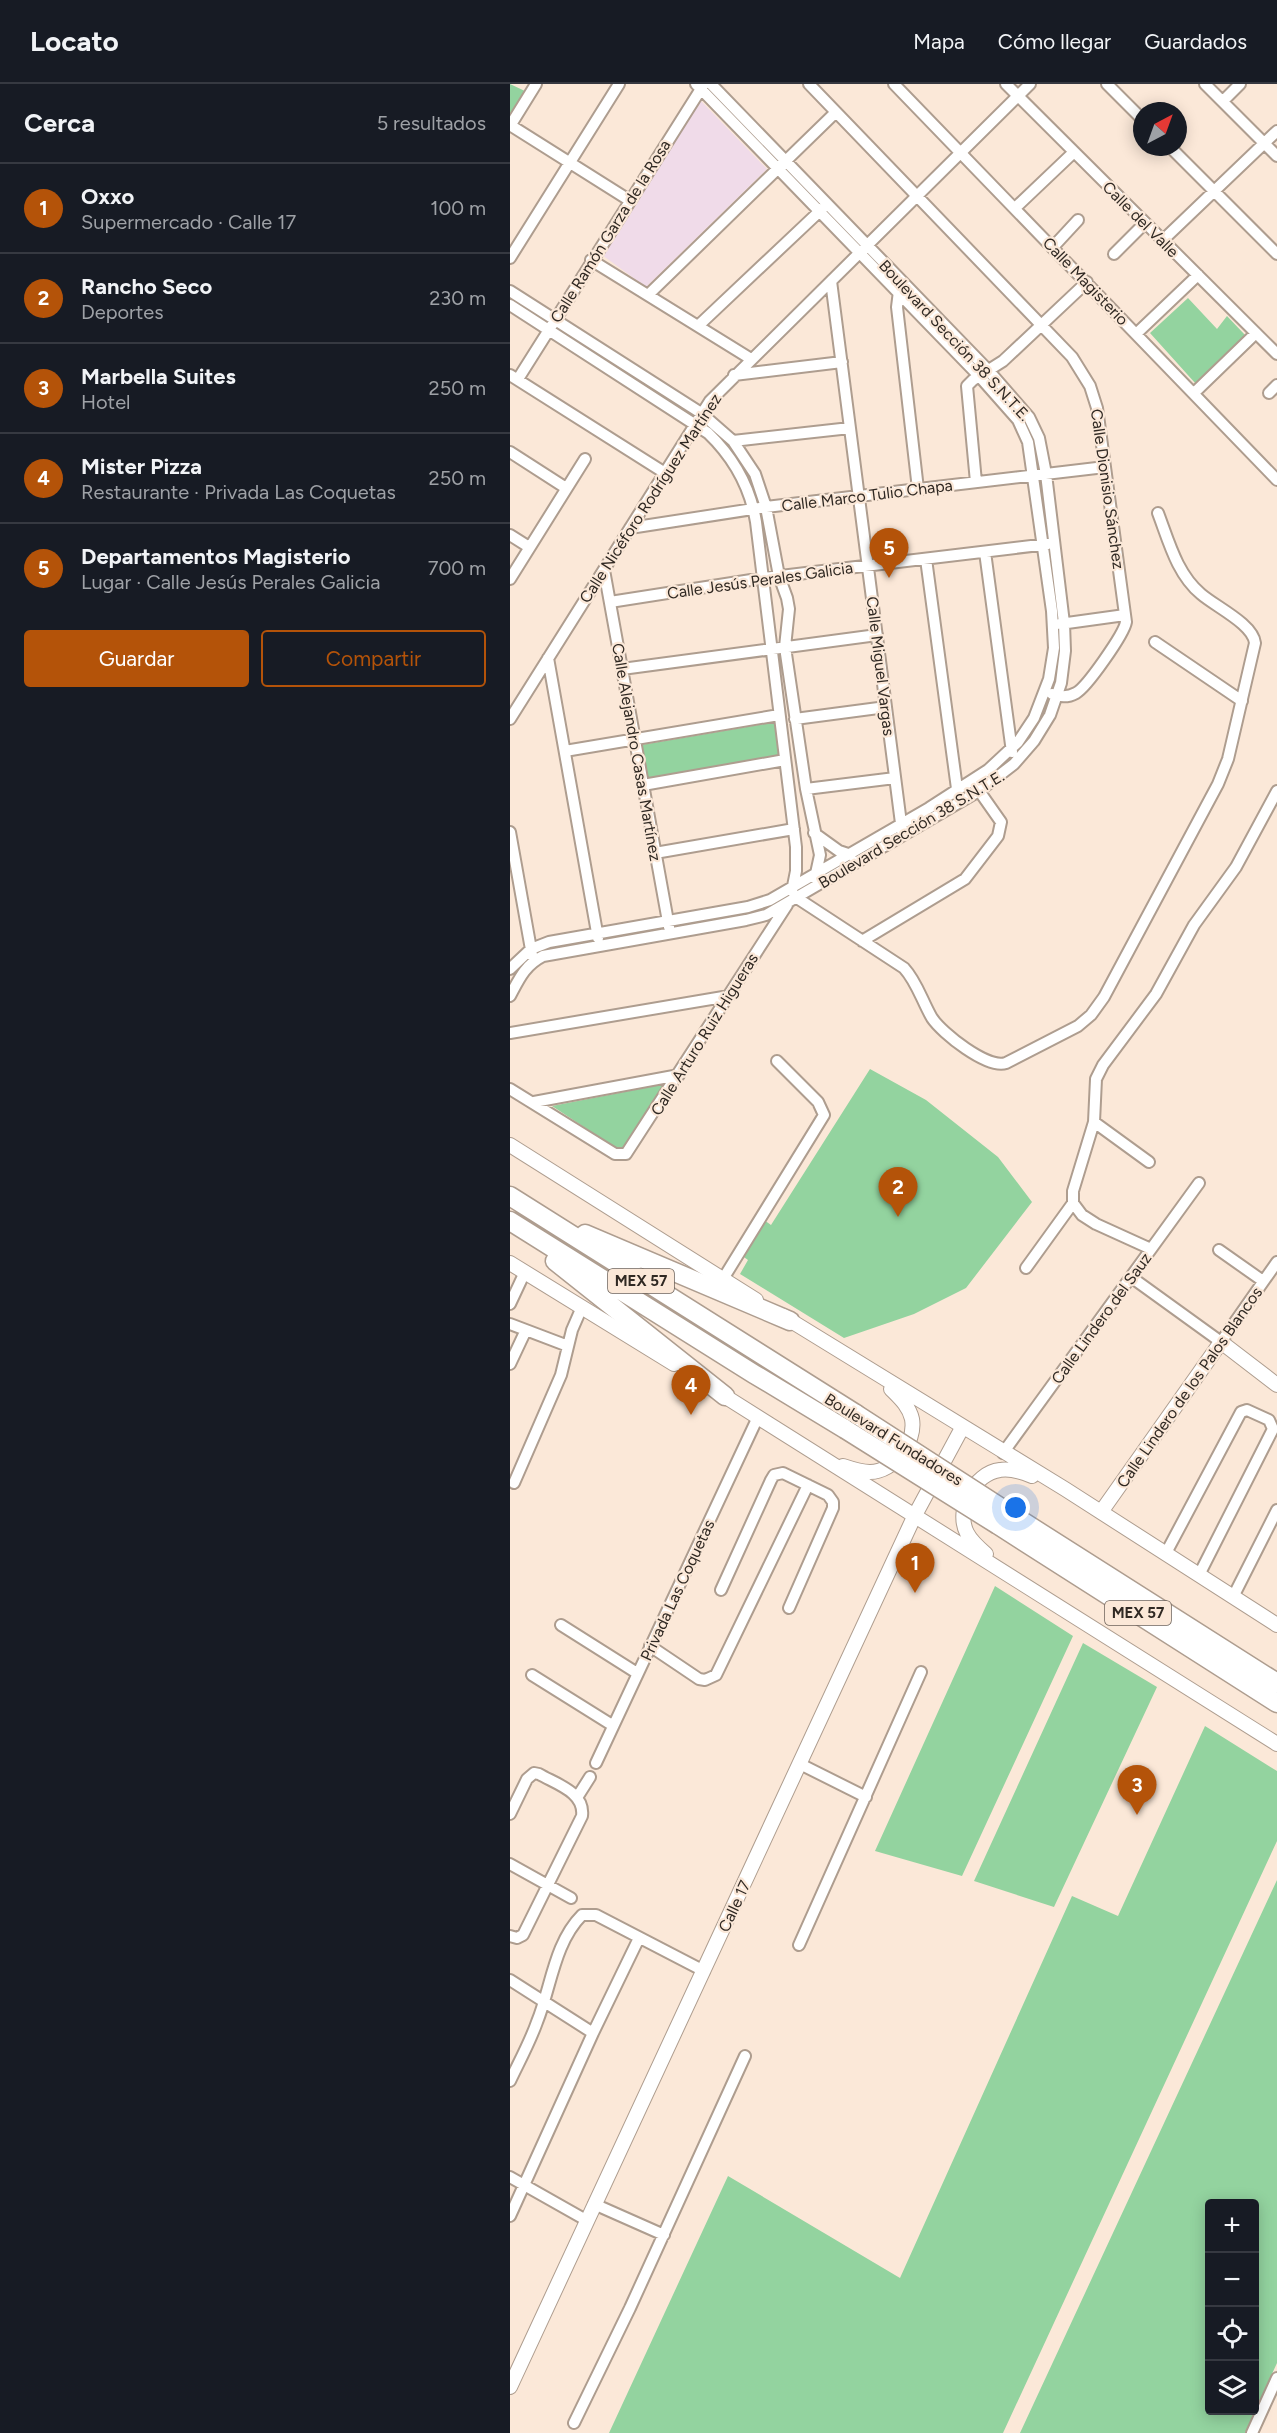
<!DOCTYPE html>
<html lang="es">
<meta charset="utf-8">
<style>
:root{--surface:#171b24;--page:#242831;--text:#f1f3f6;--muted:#9ea1a6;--line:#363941;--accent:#b45309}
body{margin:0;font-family:Figtree,sans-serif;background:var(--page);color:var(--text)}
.controls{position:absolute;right:18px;bottom:18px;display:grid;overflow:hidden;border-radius:6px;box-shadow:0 3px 15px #0003}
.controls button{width:54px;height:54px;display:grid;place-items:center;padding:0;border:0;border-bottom:2px solid var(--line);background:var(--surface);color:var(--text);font:30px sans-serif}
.compass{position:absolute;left:623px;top:18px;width:54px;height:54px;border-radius:50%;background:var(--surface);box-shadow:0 3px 15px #0003;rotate:41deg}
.you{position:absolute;left:506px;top:1424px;width:21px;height:21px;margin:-15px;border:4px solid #fff;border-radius:50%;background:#1a73e8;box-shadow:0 0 0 9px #1a73e833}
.badge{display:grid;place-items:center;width:39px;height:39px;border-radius:50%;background:var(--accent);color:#fff;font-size:20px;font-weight:700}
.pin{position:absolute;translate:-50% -50px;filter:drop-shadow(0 2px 3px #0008)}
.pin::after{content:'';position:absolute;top:32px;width:21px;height:18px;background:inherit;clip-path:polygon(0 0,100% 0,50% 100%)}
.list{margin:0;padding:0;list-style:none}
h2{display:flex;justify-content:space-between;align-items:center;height:78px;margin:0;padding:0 24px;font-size:26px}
h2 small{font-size:20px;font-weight:400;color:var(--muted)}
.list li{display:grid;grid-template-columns:39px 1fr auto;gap:18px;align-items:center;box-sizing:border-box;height:90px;padding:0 24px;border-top:2px solid var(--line)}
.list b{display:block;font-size:22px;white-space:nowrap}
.list p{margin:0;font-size:20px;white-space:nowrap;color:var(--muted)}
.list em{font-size:20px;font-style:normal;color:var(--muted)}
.actions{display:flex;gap:12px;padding:18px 24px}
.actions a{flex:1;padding:14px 0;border:2px solid var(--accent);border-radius:6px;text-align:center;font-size:21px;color:var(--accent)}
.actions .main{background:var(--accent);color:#fff}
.icon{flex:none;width:33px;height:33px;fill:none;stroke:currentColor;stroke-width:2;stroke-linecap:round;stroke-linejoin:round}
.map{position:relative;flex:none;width:767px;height:2349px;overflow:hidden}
header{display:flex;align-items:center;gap:36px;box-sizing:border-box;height:84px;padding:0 30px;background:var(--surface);border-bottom:2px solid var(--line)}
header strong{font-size:28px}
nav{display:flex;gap:33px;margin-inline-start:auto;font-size:21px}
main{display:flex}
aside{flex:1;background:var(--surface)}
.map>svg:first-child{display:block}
.education{fill:#f0dbe9}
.green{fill:#93d39f;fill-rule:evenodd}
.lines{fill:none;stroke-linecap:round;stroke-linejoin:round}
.street-casing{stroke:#ae9d8f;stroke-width:14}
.secondary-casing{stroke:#ae9d8f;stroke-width:16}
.highway-casing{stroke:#ae9d8f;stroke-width:21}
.street{stroke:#fff;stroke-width:10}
.secondary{stroke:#fff;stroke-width:14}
.highway{stroke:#fff;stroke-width:18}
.highway-bridge-casing{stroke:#ae9d8f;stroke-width:21;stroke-linecap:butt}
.highway-bridge{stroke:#fff;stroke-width:18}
.labels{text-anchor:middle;stroke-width:4.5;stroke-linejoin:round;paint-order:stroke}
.shield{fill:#fbe8d8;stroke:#6d6259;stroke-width:1.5}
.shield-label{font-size:15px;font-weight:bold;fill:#302923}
.street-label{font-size:16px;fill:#302923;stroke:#fbe8d8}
</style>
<header>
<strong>Locato</strong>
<nav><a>Mapa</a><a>Cómo llegar</a><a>Guardados</a></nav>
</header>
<main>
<aside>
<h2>Cerca<small>5 resultados</small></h2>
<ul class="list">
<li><span class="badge">1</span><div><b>Oxxo</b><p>Supermercado · Calle 17</p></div><em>100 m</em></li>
<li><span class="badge">2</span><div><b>Rancho Seco</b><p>Deportes</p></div><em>230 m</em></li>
<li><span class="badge">3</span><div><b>Marbella Suites</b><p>Hotel</p></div><em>250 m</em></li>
<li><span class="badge">4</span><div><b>Mister Pizza</b><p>Restaurante · Privada Las Coquetas</p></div><em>250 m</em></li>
<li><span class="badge">5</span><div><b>Departamentos Magisterio</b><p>Lugar · Calle Jesús Perales Galicia</p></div><em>700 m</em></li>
</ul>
<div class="actions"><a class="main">Guardar</a><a>Compartir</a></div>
</aside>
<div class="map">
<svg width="767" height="2349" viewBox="0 0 767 2349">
<rect width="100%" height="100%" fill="#fbe8d8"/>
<!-- education -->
<path class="education" d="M191 17 257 85 136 203 92 171Z"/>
<!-- green -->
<path class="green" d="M0 0 17 8 0 36Z
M678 214 707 245 717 232 735 251 686 300 640 249Z
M265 638 269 673 139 697 131 661Z
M360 985 416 1016 488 1073 522 1118 456 1204 404 1230 334 1254 230 1190 238 1176 231 1171 254 1136 261 1141Z
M155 1000 112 1068 42 1022Z
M485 1502 563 1552 452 1792 365 1767Z
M573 1559 647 1603 544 1823 464 1797Z
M695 1642 767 1687V1757L493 2349H99L218 2092 390 2194 562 1812 608 1832Z
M767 1796V2279L735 2349H510ZM700 2120H744V2326H700Z"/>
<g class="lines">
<defs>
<path id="street" d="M299 0 562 273 580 302 587 324 616 538C614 550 577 603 566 609 559 613 550 613 542 610
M384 0 767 396
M496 0 767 270
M597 0 632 35
M695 0 767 72
M713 17 730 0
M0 41 119 116
M0 42 26 0
M660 63 767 170
M505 124 564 68
M653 156 767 47
M543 163 568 136
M604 170 635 139
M0 174 109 0
M81 176 241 275
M321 197 392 747
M0 207 191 329 223 357 245 390 256 423 269 492 277 514 279 525 275 563 296 705 310 771 305 794
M389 207 387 223 408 405
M138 211 326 28
M0 221 198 349C224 374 240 402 246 438L286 763V787L282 807
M188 242 312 125
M626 250 688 191
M0 291 155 389
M224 291 332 278
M8 295 194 0
M684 309 746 249
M759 309 767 301
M223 357 340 344
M0 368 56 404
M466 398 457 302 463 296 493 277 577 198
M120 444 256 423 595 383
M0 451 19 463
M475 468 502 668
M416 475 448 712
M94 486 159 843
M0 495 75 375
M100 518 254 494 538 460
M550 540 615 531
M645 558 732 617
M38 574 88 854
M112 585 367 551
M0 635 200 317 520 0
M285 635 376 623
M55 667 269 631
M133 701 275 676
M296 705 385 694
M0 748 22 871
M304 749 329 767 341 771
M145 769 284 745
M287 814 394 884C407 898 412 917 422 934 432 949 477 985 496 979L568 942 581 931 594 913 708 700 718 675 745 559C743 540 706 523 691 510 667 490 659 458 648 429
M352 857 455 795 488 752 491 738 465 701
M0 885 21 865 39 858 238 823 260 816 419 724 478 686 508 658 524 634 539 595 544 564 542 527 518 358 508 336 470 293 186 0
M0 912C9 895 15 881 33 872L236 836 256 831 469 707 504 680 524 657 540 631 551 599 555 567 554 539 536 390 529 354 519 333 479 287 201 0
M0 949 219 912
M0 1005 105 1070H116L277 821
M24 1018 169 991
M584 1038 639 1078
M641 1165 586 1140 572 1131 563 1119V1107L584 1038 586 995 593 981 646 910 684 841 726 783 767 707
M709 1166 753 1197
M516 1184 563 1119
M621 1193 711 1258 767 1178
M213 1195 314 1031 308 1018 267 977
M0 1220 15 1188
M0 1240 58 1262
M0 1280 16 1246
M493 1369 689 1099
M4 1399 51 1291 62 1246 72 1223
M656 1469 731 1328 737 1326 759 1336 763 1345 689 1491
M211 1506 261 1396 264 1391 273 1389 318 1411 323 1418V1424L279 1524
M723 1513 767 1426
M51 1541 127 1589
M140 1562 189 1595 195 1596 206 1591 298 1401
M22 1591 102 1641
M86 1679 248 1333
M290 1680 356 1713
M68 1712 80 1693
M0 1730 17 1695 24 1689 29 1690C46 1700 75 1708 72 1732L13 1851 7 1854 0 1852
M0 1780 61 1814
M289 1861 411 1588
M0 1896 83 1949
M0 1997C9 1978 20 1958 27 1938 41 1904 44 1859 72 1831H86L194 1887
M0 2093 76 2136
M84 2120 154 2151
M0 2132 83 1949 129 1854
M64 2339 120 2224 235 1972
M742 2349 767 2294"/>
<path id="secondary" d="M0 1061 246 1216
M0 1179 164 1280
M273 1232 555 1405 767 1541
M208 1308 767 1660
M333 1382C342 1385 351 1388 360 1388 384 1388 406 1358 402 1335 399 1322 390 1314 381 1305
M591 1428 711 1258 767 1301
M476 1470C469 1464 461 1457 457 1449 445 1426 464 1389 490 1386 500 1384 512 1388 522 1392
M0 2303 404 1433 452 1344"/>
<path id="highway" d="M0 1112 346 1330
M0 1137 244 1290 335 1345
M75 1150 280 1237
M45 1177 215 1312
M493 1425 767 1599
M488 1441 767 1619"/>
</defs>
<!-- street casing -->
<use href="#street" class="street-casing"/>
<!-- secondary casing -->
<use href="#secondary" class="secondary-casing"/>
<!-- highway casing -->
<use href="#highway" class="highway-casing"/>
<!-- street -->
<use href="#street" class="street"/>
<!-- secondary -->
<use href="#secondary" class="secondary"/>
<!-- highway -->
<use href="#highway" class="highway"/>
<defs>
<path id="highway-bridge" d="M346 1330 493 1425
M335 1345 488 1441"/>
</defs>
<!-- highway-bridge casing -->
<use href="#highway-bridge" class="highway-bridge-casing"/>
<!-- highway-bridge -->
<use href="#highway-bridge" class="highway-bridge"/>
</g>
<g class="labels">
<!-- shield labels -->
<g class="shield">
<rect x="98" y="1185" width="66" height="24" rx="4.5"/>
<rect x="595" y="1517" width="66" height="24" rx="4.5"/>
</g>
<g class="shield-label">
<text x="131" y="1202">MEX 57</text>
<text x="628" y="1534">MEX 57</text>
</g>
<!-- street labels -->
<g class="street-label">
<text transform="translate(631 135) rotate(45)" y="6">Calle del Valle</text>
<text transform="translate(100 147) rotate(-58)" y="6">Calle Ramón Garza de la Rosa</text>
<text transform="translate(576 197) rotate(46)" y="6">Calle Magisterio</text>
<text transform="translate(445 256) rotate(47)" y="6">Boulevard Sección 38 S.N.T.E.</text>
<text transform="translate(598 405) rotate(82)" y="6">Calle Dionisio Sánchez</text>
<text transform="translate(357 411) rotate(-7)" y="6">Calle Marco Tulio Chapa</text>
<text transform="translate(140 414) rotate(-57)" y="6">Calle Nicéforo Rodríguez Martínez</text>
<text transform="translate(250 496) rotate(-8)" y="6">Calle Jesús Perales Galicia</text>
<text transform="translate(371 582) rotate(83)" y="6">Calle Miguel Vargas</text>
<text transform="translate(127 668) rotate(80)" y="6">Calle Alejandro Casas Martínez</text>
<text transform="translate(401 745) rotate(-31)" y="6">Boulevard Sección 38 S.N.T.E.</text>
<text transform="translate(194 950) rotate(-58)" y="6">Calle Arturo Ruiz Higueras</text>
<text transform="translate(591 1234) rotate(-54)" y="6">Calle Lindero del Sauz</text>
<text transform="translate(679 1303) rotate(-55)" y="6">Calle Lindero de los Palos Blancos</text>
<text transform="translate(384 1355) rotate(32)" y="6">Boulevard Fundadores</text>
<text transform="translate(167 1506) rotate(-65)" y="6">Privada Las Coquetas</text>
<text transform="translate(224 1822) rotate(-65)" y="6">Calle 17</text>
</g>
</g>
</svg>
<div class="controls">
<button>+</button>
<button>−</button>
<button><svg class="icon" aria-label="locate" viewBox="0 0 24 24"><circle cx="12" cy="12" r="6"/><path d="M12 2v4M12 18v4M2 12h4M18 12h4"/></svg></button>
<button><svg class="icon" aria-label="layers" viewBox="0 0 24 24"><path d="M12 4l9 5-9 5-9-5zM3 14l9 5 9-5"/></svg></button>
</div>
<svg class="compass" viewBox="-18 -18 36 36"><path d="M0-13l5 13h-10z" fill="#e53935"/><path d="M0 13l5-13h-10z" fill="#9ea1a6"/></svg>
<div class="you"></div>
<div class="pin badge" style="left:405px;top:1509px">1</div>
<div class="pin badge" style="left:388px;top:1133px">2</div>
<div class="pin badge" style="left:627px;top:1731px">3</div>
<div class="pin badge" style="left:181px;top:1331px">4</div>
<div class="pin badge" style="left:379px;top:494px">5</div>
</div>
</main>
